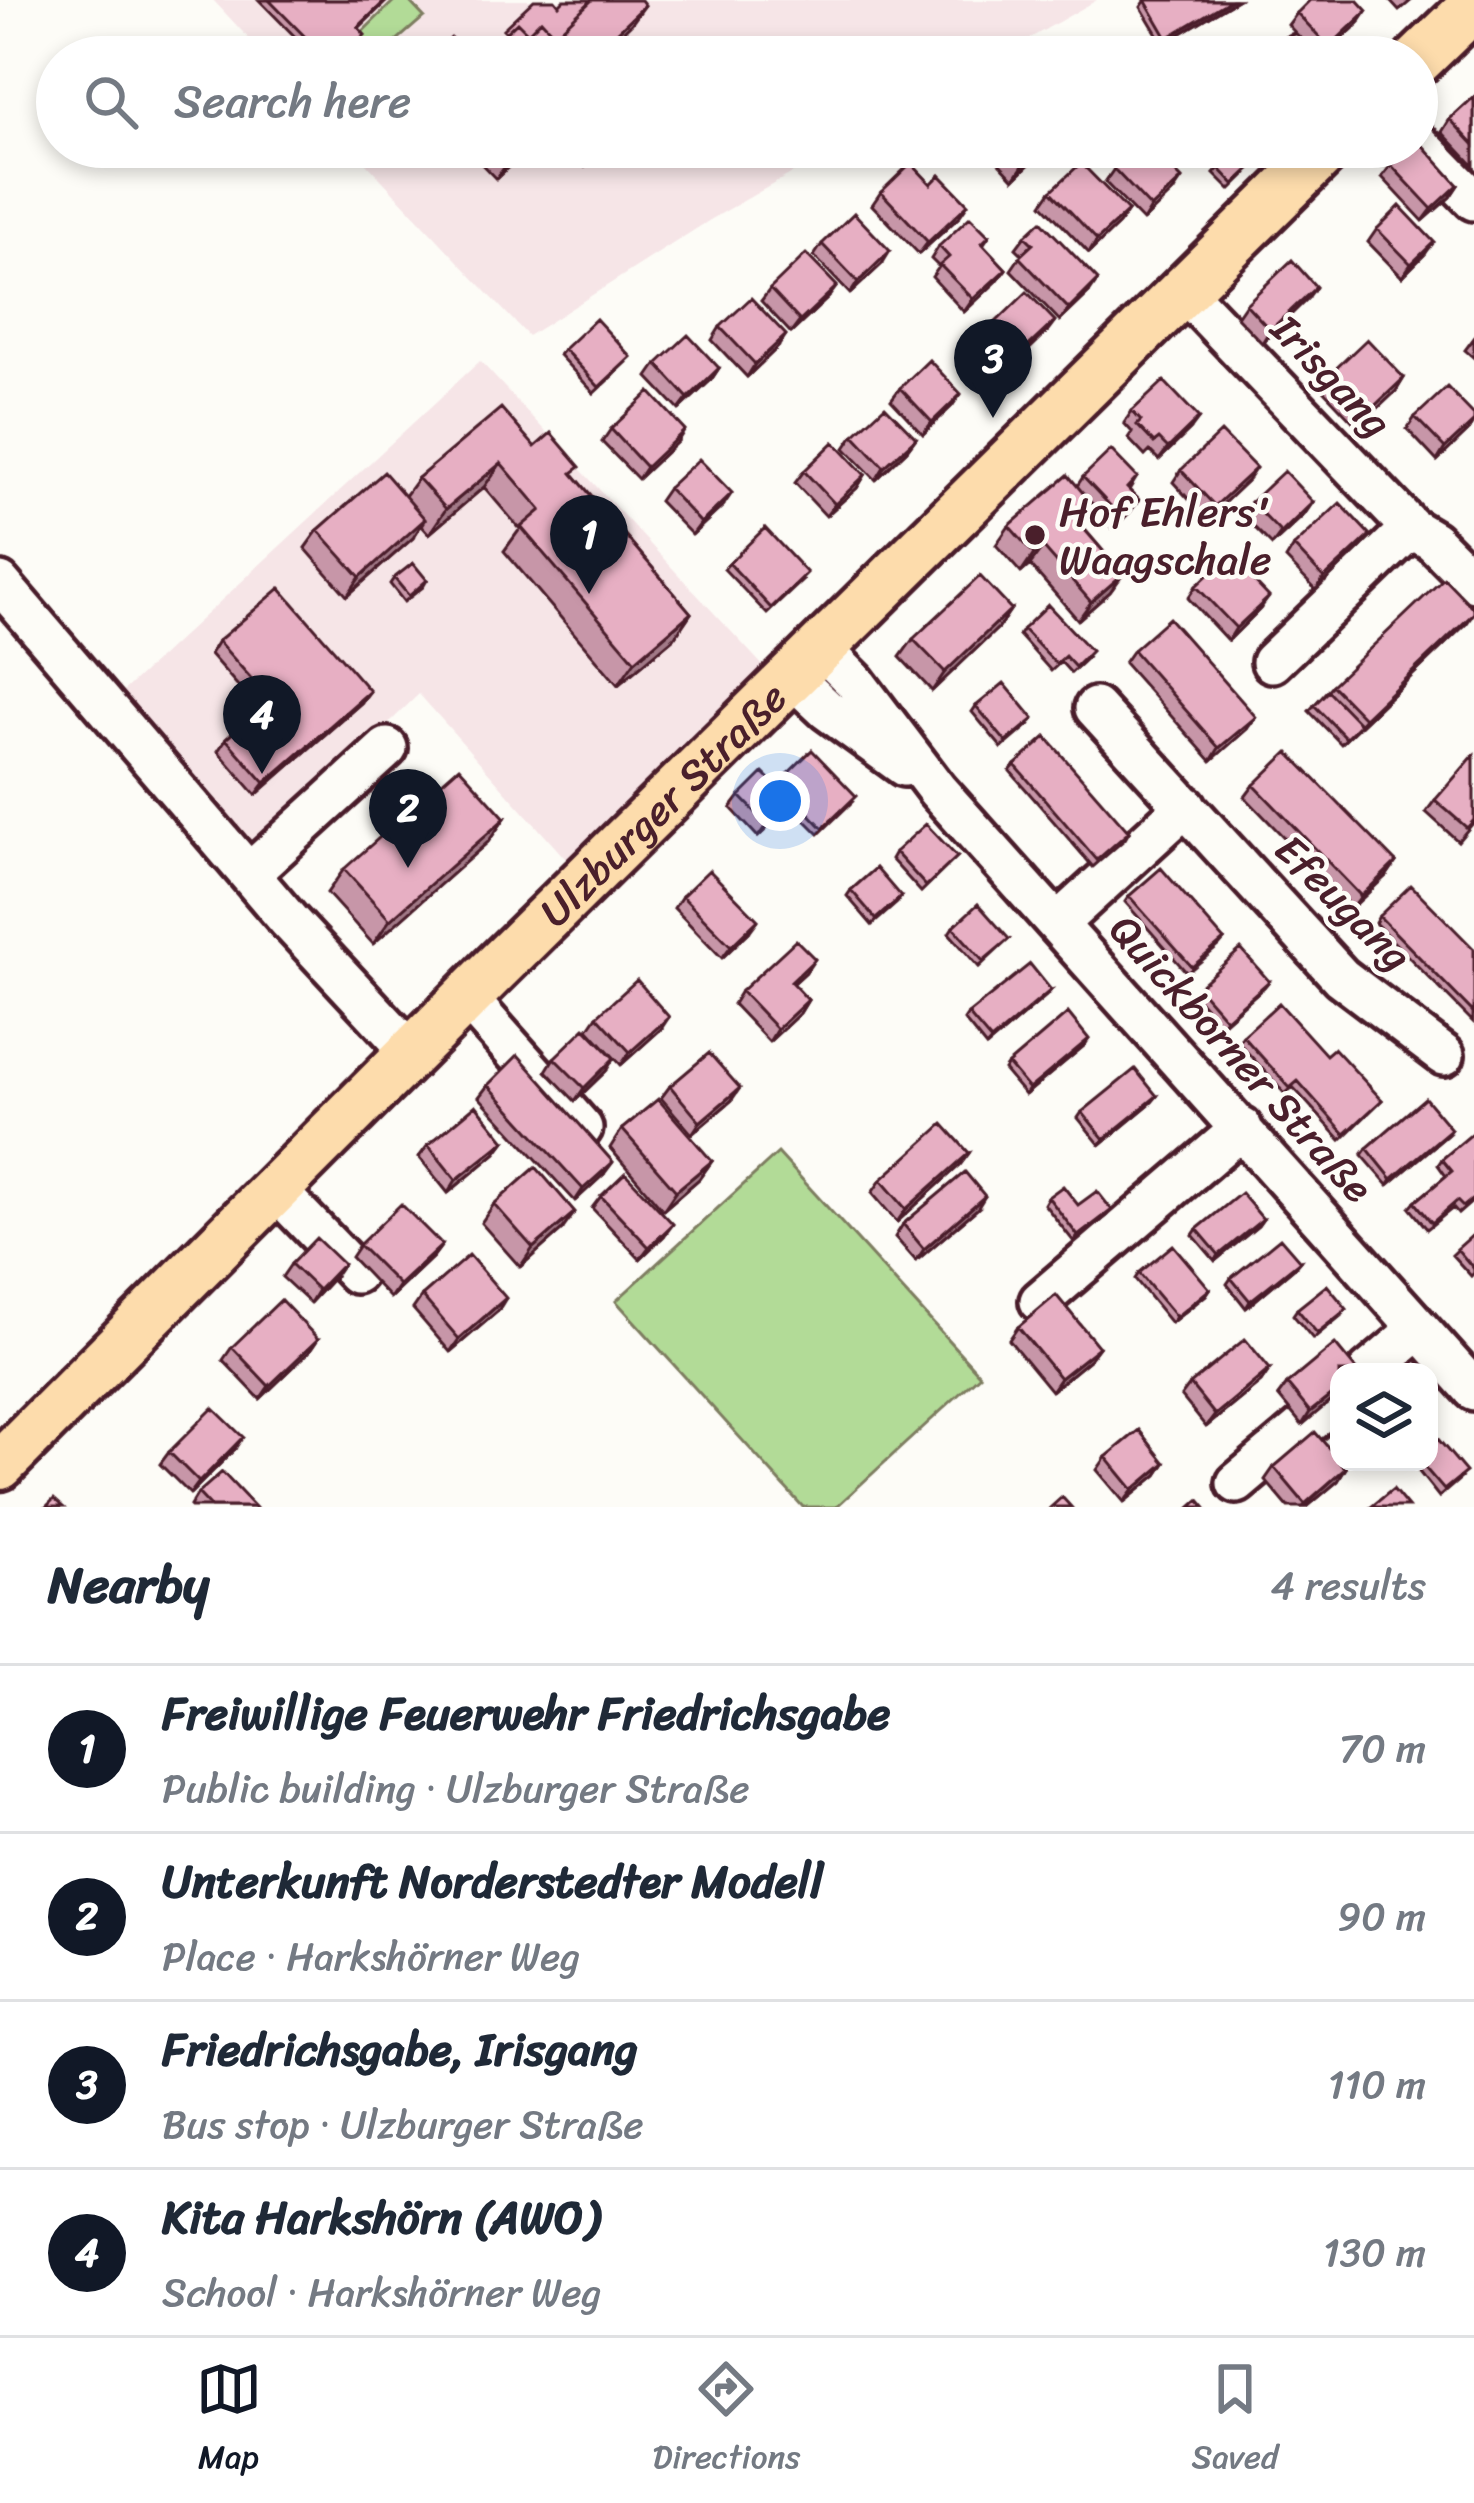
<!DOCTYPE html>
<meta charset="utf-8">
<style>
:root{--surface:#fff;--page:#f2f2f3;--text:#1f2937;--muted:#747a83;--line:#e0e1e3;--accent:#111827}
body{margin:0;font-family:Sriracha,sans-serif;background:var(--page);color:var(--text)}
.controls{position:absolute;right:36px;bottom:36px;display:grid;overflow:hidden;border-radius:24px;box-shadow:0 6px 18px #0003}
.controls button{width:108px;height:108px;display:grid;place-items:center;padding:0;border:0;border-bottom:3px solid var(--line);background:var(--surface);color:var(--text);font:60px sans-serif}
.you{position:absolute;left:780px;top:801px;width:42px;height:42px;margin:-30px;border:9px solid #fff;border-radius:50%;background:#1a73e8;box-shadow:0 0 0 18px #1a73e833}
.badge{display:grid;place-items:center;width:78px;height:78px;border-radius:50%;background:var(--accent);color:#fff;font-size:39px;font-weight:700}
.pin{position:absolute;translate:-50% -99px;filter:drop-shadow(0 3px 6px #0008)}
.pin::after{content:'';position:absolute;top:63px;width:42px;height:36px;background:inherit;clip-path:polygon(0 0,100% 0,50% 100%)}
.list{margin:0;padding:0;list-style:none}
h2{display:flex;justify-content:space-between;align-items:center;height:156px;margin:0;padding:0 48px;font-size:51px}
h2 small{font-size:39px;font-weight:400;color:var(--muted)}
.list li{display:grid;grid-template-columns:78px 1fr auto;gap:36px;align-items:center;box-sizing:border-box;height:168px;padding:0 48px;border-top:3px solid var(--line)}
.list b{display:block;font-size:45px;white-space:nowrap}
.list p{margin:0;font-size:39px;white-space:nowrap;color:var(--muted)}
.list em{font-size:39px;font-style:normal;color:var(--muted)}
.icon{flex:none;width:66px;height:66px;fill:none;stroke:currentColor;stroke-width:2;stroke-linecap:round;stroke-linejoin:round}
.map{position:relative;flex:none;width:1474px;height:1507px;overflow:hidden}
.search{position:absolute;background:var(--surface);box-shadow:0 6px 18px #0003;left:36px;right:36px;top:36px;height:132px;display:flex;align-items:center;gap:30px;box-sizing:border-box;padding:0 42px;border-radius:66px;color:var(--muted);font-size:45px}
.sheet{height:828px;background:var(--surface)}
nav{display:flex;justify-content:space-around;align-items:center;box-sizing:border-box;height:168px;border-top:3px solid var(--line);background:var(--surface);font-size:33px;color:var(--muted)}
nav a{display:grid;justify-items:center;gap:6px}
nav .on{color:var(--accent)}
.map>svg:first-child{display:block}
.built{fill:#f6e5e7}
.green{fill:#b2db97;stroke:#7e7d61;stroke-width:3}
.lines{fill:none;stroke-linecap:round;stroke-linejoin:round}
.minor-casing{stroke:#4a1f2b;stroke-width:48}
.major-casing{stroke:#4a1f2b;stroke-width:57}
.minor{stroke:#fdfcf7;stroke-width:39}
.major{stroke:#fddcac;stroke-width:48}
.wall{fill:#c796a8;stroke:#4a1f2b;stroke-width:3}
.shaded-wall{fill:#a27a88;stroke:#4a1f2b;stroke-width:3}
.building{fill:#e7afc3;stroke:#4a1f2b;stroke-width:3}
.poi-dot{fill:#4a1f2b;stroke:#fdfcf7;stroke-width:4.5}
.labels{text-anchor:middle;stroke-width:9;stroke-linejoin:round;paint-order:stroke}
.street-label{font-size:42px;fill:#4a1f2b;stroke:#fdfcf7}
.poi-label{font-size:42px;fill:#4a1f2b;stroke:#fdfcf7;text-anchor:start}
</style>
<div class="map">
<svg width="1474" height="1507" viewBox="0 0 1474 1507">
<rect width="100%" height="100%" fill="#fdfcf7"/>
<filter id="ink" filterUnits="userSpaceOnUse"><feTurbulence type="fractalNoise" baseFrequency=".00833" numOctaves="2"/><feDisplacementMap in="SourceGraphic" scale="24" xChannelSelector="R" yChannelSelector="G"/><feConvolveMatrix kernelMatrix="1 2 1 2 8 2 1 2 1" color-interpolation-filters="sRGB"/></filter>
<g filter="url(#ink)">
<!-- built -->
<path class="built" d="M213 0H1097L997 57H266Z
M351 147H838L710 220 528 336Z
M480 361 767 670 572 866 419 694 255 852 119 695Z"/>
<!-- green -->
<path class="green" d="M395 0H408L424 17 378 57 358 36Z
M778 1153 980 1375 836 1507H803L616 1301Z"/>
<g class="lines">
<defs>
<path id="minor" d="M1297 57 1299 55
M1417 142 1474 200
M1183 290 1411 528 1433 541 1474 582
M0 583 289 921 411 1052
M822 649 855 682 937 790 1474 1390
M1272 662 1411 528
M793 678 827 710 904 766
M1095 708 1341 977 1444 1055
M250 873 387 748
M1057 924 1186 806
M466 997 582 1128
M275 1189 356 1273
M1040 1301 1242 1128
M1368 1372 1419 1329
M1237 1483 1339 1397"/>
<g id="major">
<path d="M1417 61 1474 6"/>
<path id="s1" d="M0 1465 495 969 1329 147"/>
</g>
</defs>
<!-- minor casing -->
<use href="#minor" class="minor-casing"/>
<!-- major casing -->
<use href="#major" class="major-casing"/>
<!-- minor -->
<use href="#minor" class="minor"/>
<!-- major -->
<use href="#major" class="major"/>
</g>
<!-- wall -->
<path class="wall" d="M259 0H388L359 28 360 41 344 57H315Z
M1146 0H1237L1163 44 1141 7Z
M1389 0H1412L1399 11Z
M1297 13 1359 23 1323 57H1318L1288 25Z
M1474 97V166L1442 132 1450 119Z
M465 147H529L496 179Z
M566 147H605L585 167Z
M984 147H1047L1014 179Z
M1092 147H1117L1104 160Z
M1391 165 1458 185 1450 197 1423 221 1382 177Z
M1219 168 1246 174 1230 190 1214 174Z
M1114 169 1173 192 1143 221 1105 182Z
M931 184 959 217 919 254 872 205 881 192Z
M1051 191 1128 211 1119 224 1089 253 1042 204Z
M1377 229 1425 254 1402 277 1368 242Z
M989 236 983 245 1006 269 997 281 964 312 932 277 939 267 931 259 939 246Z
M1025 236 1089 293 1060 321 1011 270 1022 254 1016 248Z
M822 244 882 264 850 294 814 256Z
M770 289 828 298 791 333 761 301Z
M1307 299 1262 343 1237 317 1246 304Z
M994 324 1046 333 1013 365 986 336Z
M720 327 778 347 747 377 712 340Z
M1474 338V358L1465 350Z
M564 349 626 363 594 393 559 355Z
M657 364 719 368 711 380 679 410 648 377Z
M1329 375 1404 378 1396 391 1358 427 1320 387Z
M900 388 952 406 923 434 891 400Z
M1132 411 1190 430 1159 460 1150 451 1145 456 1128 438 1132 432 1124 423Z
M1415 417 1468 431 1437 461 1407 429Z
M611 429 677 442 638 479 602 442Z
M854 435 916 438 907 450 876 480 845 448Z
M535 447 574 475 691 613 674 638 618 685 504 551 520 529 484 487 429 534 421 525 413 538 347 596 305 548 318 530 405 496 418 478Z
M1181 470 1247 481 1207 519 1173 482Z
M804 471 865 475 857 488 826 516 795 483Z
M1083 477H1137L1129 490 1139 500 1130 512 1113 529 1093 508 1081 525 1123 574 1110 592 1078 620 1030 565 1021 573 996 545 1009 526 1077 486Z
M668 488 723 506 692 535 659 501Z
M1251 502H1313L1304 515 1272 545 1242 515Z
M1294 546 1361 547 1316 590 1286 559Z
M729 563 803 580 767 614 724 569Z
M394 578 427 580 423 587 404 602 390 584Z
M1196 586 1260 609 1228 641 1188 598Z
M1011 609 998 628 932 691 900 657 913 639Z
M1467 623 1341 744 1309 711 1332 685Z
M1023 629 1087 658 1071 673 1061 662 1051 671 1019 635Z
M218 641 361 703 256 795 218 751 226 739 259 710 210 654Z
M1133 650 1247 729 1211 761 1124 663Z
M976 706 1029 725 1002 748 972 712Z
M1015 765 1129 832 1125 839 1093 867 1010 771Z
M779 782 852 802 819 834 789 804 782 814 758 837 731 808 740 796 776 786Z
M1254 785 1396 862 1387 875 1352 908 1245 797Z
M1435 800 1474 822 1458 841 1426 812Z
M505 818 488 842 373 944 327 893 344 869Z
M895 852 957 857 921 892 891 859Z
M851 890 901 897 897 903 872 925 847 896Z
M682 896 749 932 722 958 674 908Z
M1129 896 1224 940 1219 946 1187 973 1125 902Z
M1379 916 1474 949 1473 1022 1375 923Z
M953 927 1009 939 979 967 949 933Z
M806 972 793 984 808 1000 800 1013 769 1042 733 1004 741 991Z
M1269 981 1264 987 1221 1025 1193 993 1198 987Z
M1051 990 1046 996 986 1047 964 1020 968 1014Z
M597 1016 661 1029 621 1065 588 1029Z
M1243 1036 1326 1055 1382 1100 1341 1140 1293 1087 1285 1094 1238 1042Z
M1085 1045 1025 1095 1004 1070 1008 1064Z
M554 1058 606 1071 575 1101 546 1071Z
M488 1085 604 1174 575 1201 479 1097Z
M670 1086 731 1101 692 1134 661 1098Z
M1157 1096 1152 1102 1100 1145 1078 1118 1082 1112Z
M622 1129 712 1161 699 1179 663 1210 610 1148Z
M1447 1135 1388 1185 1362 1155 1367 1148Z
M505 1141 496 1153 448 1193 419 1157 428 1145Z
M969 1153 960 1165 897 1222 872 1193 881 1180Z
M1442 1159 1474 1200 1458 1214 1453 1208 1427 1229 1410 1208 1415 1202 1446 1176 1438 1165Z
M601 1196 664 1236 640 1259 592 1208Z
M1048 1197 1078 1205 1107 1216 1074 1242 1044 1204Z
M494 1204 562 1230 520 1267 481 1223Z
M977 1209 916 1261 895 1237 903 1224Z
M1263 1219 1258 1226 1215 1261 1193 1235 1197 1229Z
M1474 1234V1273L1471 1276 1452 1255Z
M359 1245H442L433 1257 390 1298 351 1257Z
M1300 1261 1295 1267 1246 1308 1227 1284 1231 1278Z
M291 1264 334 1277 310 1303 282 1277Z
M1139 1273 1210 1289 1206 1295 1171 1323 1135 1279Z
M422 1296 498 1311 450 1352 413 1309Z
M1297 1309 1342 1315 1313 1339 1293 1315Z
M1018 1327 1099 1347 1090 1359 1051 1391 1009 1340Z
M318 1339 309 1352 260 1399 223 1360 232 1347Z
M1270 1369 1261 1382 1206 1427 1181 1396 1190 1384Z
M1358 1372 1302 1425 1278 1396 1287 1384Z
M234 1450 190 1494 160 1464 169 1452Z
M1106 1457 1165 1463 1157 1475 1124 1502 1097 1470Z
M1413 1462H1429L1461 1478 1439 1497 1412 1463Z
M1274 1467 1346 1468 1338 1481 1307 1507H1288L1265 1480Z
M198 1493 255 1507H191L190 1506Z"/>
<!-- shaded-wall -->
<path class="shaded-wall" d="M1231 0H1237L1163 44 1167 38Z
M645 5 632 23 597 57H591Z
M1367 11 1359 23 1322 57 1329 47Z
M523 147H529L496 179 509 161Z
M599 147H605L585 167Z
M1043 147H1047L1014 179 1023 166Z
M1182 179 1173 192 1143 221 1151 208Z
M1458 185 1450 197 1423 221 1432 209Z
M968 204 959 217 919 254 928 242Z
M1128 211 1119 224 1089 253 1097 240Z
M1434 242 1425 254 1402 277 1411 264Z
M890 251 882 264 850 294 858 282Z
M1006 269 997 281 964 312 973 299Z
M1098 280 1089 293 1060 321 1069 309Z
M837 286 828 298 791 333 800 321Z
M1316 287 1307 299 1262 343 1270 330Z
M1055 321 1046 333 1013 365 1022 352Z
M786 335 778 347 747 377 755 364Z
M719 368 711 380 679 410 688 398Z
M1404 378 1396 391 1358 427 1366 414Z
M961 394 952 406 923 434 932 422Z
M1199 418 1190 430 1159 460 1168 448Z
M1474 421 1468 431 1437 461 1445 448Z
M685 430 677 442 638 479 646 467Z
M916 438 907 450 876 480 884 467Z
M501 463 484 487 429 534 446 509Z
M1256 468 1247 481 1207 519 1215 506Z
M865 475 857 488 826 516 835 504Z
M732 493 723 506 692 535 701 523Z
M1139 500 1130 512 1113 529 1121 517Z
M1313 502 1304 515 1272 545 1281 533Z
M425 519 413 538 347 596 360 577Z
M1370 535 1361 547 1316 590 1324 578Z
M1043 547 1030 565 1021 573 1034 554Z
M1123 574 1110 592 1078 620 1091 602Z
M1269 597 1260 609 1228 641 1236 628Z
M1011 609 998 628 932 691 945 672Z
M691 613 674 638 618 685 635 661Z
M1474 613 1467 623 1341 744 1364 718Z
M370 691 361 703 256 795 265 783Z
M1256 717 1247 729 1211 761 1219 748Z
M791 801 782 814 758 837 767 824Z
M505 818 488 842 373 944 390 920Z
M1396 862 1387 875 1352 908 1361 896Z
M758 920 749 932 722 958 731 946Z
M815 959 806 972 782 994 791 982Z
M1269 981 1264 987 1221 1025 1226 1019Z
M1051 990 1046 996 986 1047 991 1041Z
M808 1000 800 1013 769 1042 777 1029Z
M669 1017 661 1029 621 1065 630 1052Z
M1089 1039 1085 1045 1025 1095 1029 1089Z
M614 1058 606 1071 575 1101 584 1088Z
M740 1088 731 1101 692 1134 700 1122Z
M1157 1096 1152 1102 1100 1145 1104 1139Z
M1451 1129 1447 1135 1388 1185 1392 1179Z
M505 1141 496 1153 448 1193 456 1180Z
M969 1153 960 1165 897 1222 906 1209Z
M712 1161 699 1179 663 1210 676 1191Z
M613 1162 604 1174 575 1201 583 1189Z
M985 1196 977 1209 916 1261 924 1249Z
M1112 1210 1107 1216 1074 1242 1078 1236Z
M575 1212 562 1230 520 1267 533 1248Z
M1263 1219 1258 1226 1215 1261 1219 1255Z
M673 1224 664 1236 640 1259 649 1247Z
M442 1245 433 1257 390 1298 399 1285Z
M1300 1261 1295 1267 1246 1308 1250 1301Z
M343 1264 334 1277 310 1303 318 1290Z
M1210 1289 1206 1295 1171 1323 1176 1317Z
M506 1298 498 1311 450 1352 459 1339Z
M318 1339 309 1352 260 1399 269 1386Z
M1099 1347 1090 1359 1051 1391 1060 1378Z
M1270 1369 1261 1382 1206 1427 1215 1415Z
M1339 1389V1394L1302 1425 1310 1412Z
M243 1437 234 1450 190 1494 199 1482Z
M1165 1463 1157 1475 1124 1502 1133 1490Z
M1346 1468 1338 1481 1307 1507H1303Z"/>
<!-- building -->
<path class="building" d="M269 0H386L358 27 365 35 342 57H325Z
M534 0H555L559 5 564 0H592L555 35 541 20 528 33 517 22 506 32 503 29Z
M592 0H641L645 5 591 57H480L517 22 528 33 541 20 555 35Z
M1145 0H1231L1167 38Z
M1310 0H1357L1367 11 1329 47 1297 13Z
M451 38 470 57H431Z
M1474 97V145L1450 119Z
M1418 140 1458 185 1432 209 1391 165 1410 147H1417Z
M496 147H523L509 161Z
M1005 147H1043L1023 166Z
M1138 147H1151L1182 179 1151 208 1114 169Z
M1235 152 1251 168 1234 184 1219 168Z
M911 163 931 184 940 175 968 204 928 242 881 192Z
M1081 163 1128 211 1097 240 1051 191Z
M1400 206 1434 242 1411 264 1377 229Z
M854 213 890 251 858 282 822 244Z
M970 217 989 236 982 243 1006 269 973 299 940 265 949 257 939 246Z
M1041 221 1098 280 1069 309 1019 257 1033 244 1025 236Z
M806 254 837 286 800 321 770 289Z
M1292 260 1316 287 1270 330 1246 304Z
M1027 292 1055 321 1022 352 994 324Z
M751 298 786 335 755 364 720 327Z
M596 319 631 357 599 387 564 349Z
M688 335 719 368 688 398 657 364Z
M1367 339 1404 378 1366 414 1329 375Z
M929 360 961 394 932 422 900 388Z
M1164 381 1199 418 1168 448 1159 439 1154 443 1137 425 1141 421 1132 411Z
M1447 387 1474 415V421L1445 448 1415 417Z
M650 392 685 430 646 467 611 429Z
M885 406 916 438 884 467 854 435Z
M501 408 535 447 551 433 580 467 572 473 691 613 635 661 521 527 541 510 501 463 446 509 418 478Z
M1221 432 1256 468 1215 506 1181 470Z
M834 442 865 475 835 504 804 471Z
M1111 450 1137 477 1127 488 1139 500 1121 517 1083 477Z
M699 459 732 493 701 523 668 488Z
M1284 471 1313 502 1281 533 1251 502Z
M384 472 425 519 360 577 318 530Z
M1068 475 1094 506 1077 521 1123 574 1091 602 1043 547 1034 554 1009 526Z
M1340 503 1370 535 1324 578 1294 546Z
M765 528 807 573 771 608 729 563Z
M1229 555 1269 597 1236 628 1196 586Z
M413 563 427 580 409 596 394 578Z
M980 576 1011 609 945 672 913 639Z
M1444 578 1474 609V613L1364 718 1332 685Z
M280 588 370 691 265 783 226 739 270 700 218 641Z
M1048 605 1091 651 1075 667 1065 656 1056 664 1023 629Z
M1169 618 1256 717 1219 748 1133 650Z
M1004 683 1034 719 1006 742 976 706Z
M1328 691 1360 724 1346 738 1314 705Z
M1046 737 1129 832 1097 860 1015 765Z
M812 750 856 796 823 828 779 782Z
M1288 752 1396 862 1361 896 1254 785Z
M1474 755V820L1467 828 1435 800Z
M459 767 505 818 390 920 344 869Z
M763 773 791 801 767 824 740 796Z
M926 824 957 857 926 886 895 852Z
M876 868 901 897 876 919 851 890Z
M1161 868 1224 940 1192 967 1129 896Z
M709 870 758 920 731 946 682 896Z
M1411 885 1474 949V1013L1379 916Z
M978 904 1009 939 983 961 953 927Z
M796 940 815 959 791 982 808 1000 777 1029 741 991Z
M1241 949 1269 981 1226 1019 1198 987Z
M1030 964 1051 990 991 1041 968 1014Z
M637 980 669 1017 630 1052 597 1016Z
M1279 1003 1326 1055 1334 1048 1382 1100 1345 1134 1298 1081 1290 1088 1243 1036Z
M1068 1013 1089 1039 1029 1089 1008 1064Z
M585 1028 614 1058 584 1088 554 1058Z
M709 1053 740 1088 700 1122 670 1086Z
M518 1055 613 1162 583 1189 488 1085Z
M1135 1069 1157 1096 1104 1139 1082 1112Z
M1425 1098 1451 1129 1392 1179 1367 1148Z
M658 1099 712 1161 676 1191 622 1129Z
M476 1105 505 1141 456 1180 428 1145Z
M943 1124 969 1153 906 1209 881 1180Z
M1474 1132V1198L1463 1207 1457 1201 1432 1223 1415 1202 1452 1171 1442 1159Z
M536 1167 575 1212 533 1248 494 1204Z
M965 1172 985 1196 924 1249 903 1224Z
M625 1173 673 1224 649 1247 601 1196Z
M1063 1186 1078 1205 1097 1191 1112 1210 1078 1236 1048 1197Z
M1241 1193 1263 1219 1219 1255 1197 1229Z
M401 1204 442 1245 399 1285 359 1245Z
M1474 1234V1269L1457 1249Z
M316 1238 343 1264 318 1290 291 1264Z
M1280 1238 1300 1261 1250 1301 1231 1278Z
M1173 1245 1210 1289 1176 1317 1139 1273Z
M469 1255 506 1298 459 1339 422 1296Z
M1327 1285 1347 1309 1317 1333 1297 1309Z
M1056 1295 1099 1347 1060 1378 1018 1327Z
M281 1300 318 1339 269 1386 232 1347Z
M1245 1339 1270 1369 1215 1415 1190 1384Z
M1335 1344 1358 1372H1339V1389L1310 1412 1287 1384Z
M213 1408 243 1437 199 1482 169 1452Z
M1139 1430 1165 1463 1133 1490 1106 1457Z
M1315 1432 1339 1460V1462L1346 1468 1305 1504 1274 1467Z
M1438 1439 1466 1472 1444 1490 1420 1462H1429V1447Z
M222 1472 255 1507H211L198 1493Z
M1393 1489 1408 1507H1371Z
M1062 1497 1071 1507H1051Z
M54 1499 63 1507H46Z
M1199 1500 1205 1507H1191Z"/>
</g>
<!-- markers -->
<circle class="poi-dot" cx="1035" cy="535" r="12"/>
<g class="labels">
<!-- street labels -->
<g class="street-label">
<text transform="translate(1332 375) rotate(46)" y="15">Irisgang</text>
<text dy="15" stroke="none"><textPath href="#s1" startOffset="936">Ulzburger Straße</textPath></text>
<text transform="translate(1344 902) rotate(45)" y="15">Efeugang</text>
<text transform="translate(1242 1058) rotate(48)" y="15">Quickborner Straße</text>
</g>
<!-- poi labels -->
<g class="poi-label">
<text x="1059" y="526">Hof Ehlers'<tspan x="1059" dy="48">Waagschale</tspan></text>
</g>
</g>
</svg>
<div class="controls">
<button><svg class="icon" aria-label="layers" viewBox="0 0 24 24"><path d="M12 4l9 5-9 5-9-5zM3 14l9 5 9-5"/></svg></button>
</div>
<div class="you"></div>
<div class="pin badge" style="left:589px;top:594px">1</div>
<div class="pin badge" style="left:408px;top:868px">2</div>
<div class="pin badge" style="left:993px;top:418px">3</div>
<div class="pin badge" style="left:262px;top:774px">4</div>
<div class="search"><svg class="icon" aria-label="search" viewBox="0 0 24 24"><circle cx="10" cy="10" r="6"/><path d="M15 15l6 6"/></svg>Search here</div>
</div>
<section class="sheet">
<h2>Nearby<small>4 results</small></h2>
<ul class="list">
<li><span class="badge">1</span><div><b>Freiwillige Feuerwehr Friedrichsgabe</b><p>Public building · Ulzburger Straße</p></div><em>70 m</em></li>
<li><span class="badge">2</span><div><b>Unterkunft Norderstedter Modell</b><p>Place · Harkshörner Weg</p></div><em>90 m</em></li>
<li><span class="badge">3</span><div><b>Friedrichsgabe, Irisgang</b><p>Bus stop · Ulzburger Straße</p></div><em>110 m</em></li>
<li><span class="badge">4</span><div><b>Kita Harkshörn (AWO)</b><p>School · Harkshörner Weg</p></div><em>130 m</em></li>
</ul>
</section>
<nav>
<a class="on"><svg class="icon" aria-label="map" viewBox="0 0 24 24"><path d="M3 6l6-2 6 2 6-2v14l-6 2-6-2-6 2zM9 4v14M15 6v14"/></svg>Map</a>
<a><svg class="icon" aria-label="directions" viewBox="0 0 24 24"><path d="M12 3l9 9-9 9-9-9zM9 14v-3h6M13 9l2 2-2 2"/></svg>Directions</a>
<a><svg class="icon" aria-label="saved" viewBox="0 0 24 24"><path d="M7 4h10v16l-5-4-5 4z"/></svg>Saved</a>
</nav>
